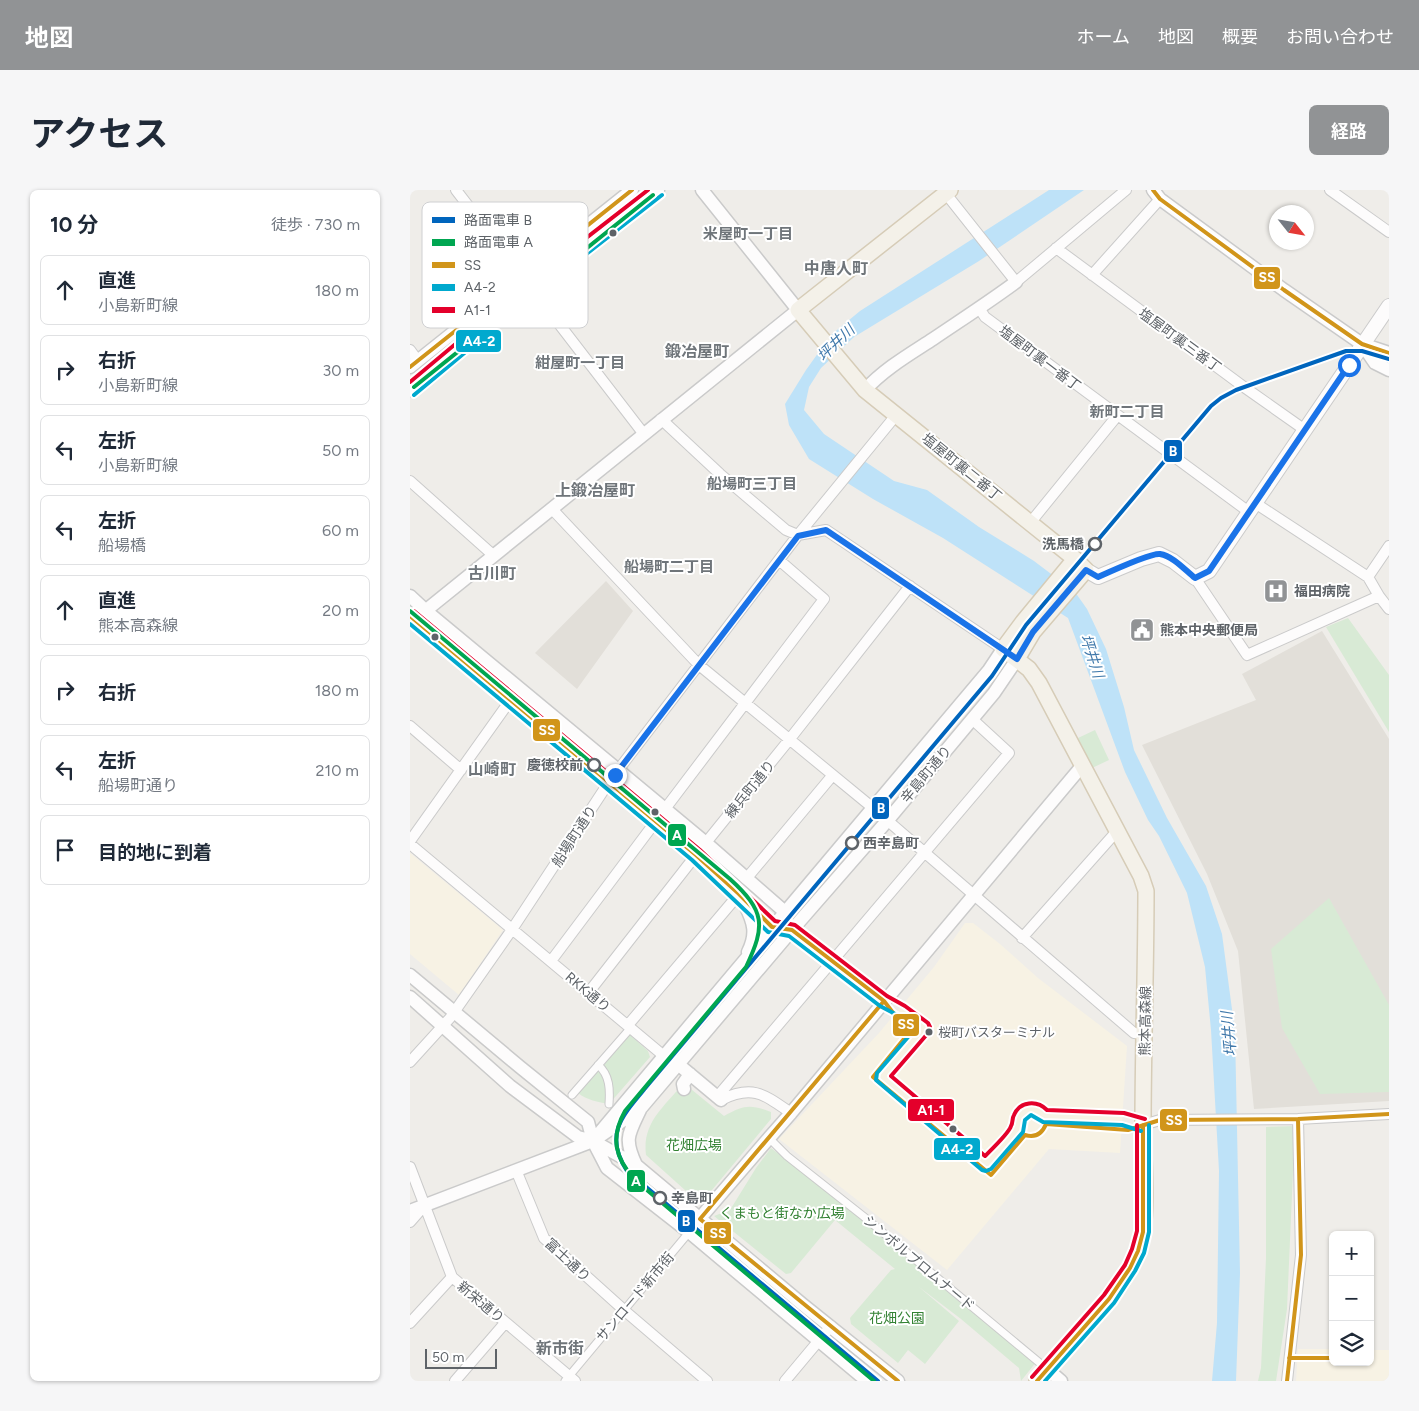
<!DOCTYPE html>
<html lang="ja">
<meta charset="utf-8">
<style>
:root{--surface:#fff;--page:#f6f6f7;--text:#1f2937;--muted:#747a83;--line:#e0e1e3;--accent:#919395}
body{margin:0;font-family:Figtree,"Noto Sans JP",sans-serif;background:var(--page);color:var(--text)}
.controls{position:absolute;right:15px;bottom:15px;display:grid;overflow:hidden;border-radius:8px;box-shadow:0 1px 4px #0004}
.controls button{width:45px;height:45px;display:grid;place-items:center;padding:0;border:0;border-bottom:1px solid var(--line);background:var(--surface);color:var(--text);font:25px sans-serif}
.compass{position:absolute;left:859px;top:15px;width:45px;height:45px;border-radius:50%;background:var(--surface);box-shadow:0 1px 4px #0004;rotate:121deg}
.scale{position:absolute;left:15px;bottom:12px;width:72px;box-sizing:border-box;padding-left:5px;border:2px solid #5e6368;border-top:0;font-size:14px;line-height:18px;white-space:nowrap;color:#5e6368;-webkit-text-stroke:4px #fff;paint-order:stroke}
.stop{position:absolute;width:15px;height:15px;margin:-11px;border:4px solid #1a73e8;border-radius:50%;background:#fff}
.stop.end{background:#1a73e8;border-color:#fff;box-shadow:0 1px 5px #0008}
.list{margin:0;padding:0;list-style:none}
h2{display:flex;justify-content:space-between;align-items:center;height:65px;margin:0;padding:0 20px;font-size:21px}
h2 small{font-size:16px;font-weight:400;color:var(--muted)}
.list li{display:grid;grid-template-columns:32px 1fr auto;gap:15px;align-items:center;box-sizing:border-box;height:70px;margin:0 10px 10px;padding:0 10px;border:1px solid var(--line);border-radius:8px}
.list b{display:block;font-size:19px;white-space:nowrap}
.list p{margin:0;font-size:16px;white-space:nowrap;color:var(--muted)}
.list em{font-size:16px;font-style:normal;color:var(--muted)}
.icon{flex:none;width:28px;height:28px;fill:none;stroke:currentColor;stroke-width:2;stroke-linecap:round;stroke-linejoin:round}
.map{position:relative;flex:none;width:979px;height:1191px;overflow:hidden;border-radius:8px}
header{display:flex;align-items:center;gap:30px;box-sizing:border-box;height:70px;padding:0 25px;background:var(--accent);color:#fff}
header strong{font-size:24px}
nav{display:flex;gap:28px;margin-inline-start:auto;font-size:18px}
.intro{display:flex;align-items:center;justify-content:space-between;box-sizing:border-box;height:120px;padding:0 30px}
h1{margin:0;font-size:35px}
.button{padding:12px 22px;border-radius:8px;background:var(--accent);color:#fff;font-size:18px;font-weight:700}
main{display:flex;gap:30px;padding:0 30px}
aside{flex:1;background:var(--surface);border-radius:8px;box-shadow:0 1px 4px #0004}
.map>svg:first-child{display:block}
.commercial{fill:#f7f2e4}
.education{fill:#e2dfd9}
.green{fill:#d8ead5}
.water{fill:#bee2f8}
.lines{fill:none;stroke-linecap:round;stroke-linejoin:round}
.pedestrian-casing{stroke:#cacaca;stroke-width:9}
.minor-casing{stroke:#cacaca;stroke-width:12}
.tertiary-casing{stroke:#cacaca;stroke-width:15}
.secondary-casing{stroke:#cbcbcb;stroke-width:16}
.primary-casing{stroke:#d6ccb7;stroke-width:18}
.pedestrian{stroke:#fdfcfc;stroke-width:7}
.minor{stroke:#fdfcfc;stroke-width:10}
.tertiary{stroke:#fdfcfc;stroke-width:12}
.secondary{stroke:#fdfcfc;stroke-width:14}
.primary{stroke:#f4f1e9;stroke-width:15}
.bus-1-casing{stroke:#fff;stroke-width:8}
.bus-2-casing{stroke:#fff;stroke-width:8}
.bus-3-casing{stroke:#fff;stroke-width:8}
.bus-1{stroke:#d1951a;stroke-width:4}
.bus-2{stroke:#00a9ce;stroke-width:4}
.bus-3{stroke:#e4002b;stroke-width:4}
.tram-1-casing{stroke:#fff;stroke-width:8}
.tram-2-casing{stroke:#fff;stroke-width:8}
.tram-1{stroke:#0065bd;stroke-width:4}
.tram-2{stroke:#00a651;stroke-width:4}
.route{stroke:#1a73e8;stroke-width:6}
.bus-dot{fill:#5e6368;stroke:#fff;stroke-width:2}
.stop-dot{fill:#fff;stroke:#5e6368;stroke-width:2.5}
.labels{text-anchor:middle;stroke-width:4;stroke-linejoin:round;paint-order:stroke}
.bus-label{font-size:13px;fill:#5e6368;stroke:#fff;text-anchor:start}
.street-label{font-size:14px;fill:#5e6368;stroke:#fff}
.stop-label{font-size:14px;font-weight:bold;fill:#5e6368;stroke:#fff;text-anchor:end}
.poi-label{font-size:14px;font-weight:bold;fill:#5e6368;stroke:#fff;text-anchor:start}
.park-label{font-size:14px;fill:#338233;stroke:#fff}
.neighbourhood-label{font-size:15px;font-weight:bold;fill:#6f757a;stroke:#fff}
.water-label{font-size:15px;font-style:italic;fill:#4079ab;stroke:#fff}
.quarter-label{font-size:16px;font-weight:bold;fill:#6f757a;stroke:#fff}
.key{fill:#fff;stroke:#cfd0d2;stroke-width:1}
.key-label{font-size:14px;fill:#5e6368}
.line-badge{stroke:#fff;stroke-width:2}
.badge-label{font-size:14px;text-anchor:middle;font-weight:bold;fill:#fff}
</style>
<header>
<strong>地図</strong>
<nav><a>ホーム</a><a>地図</a><a>概要</a><a>お問い合わせ</a></nav>
</header>
<div class="intro"><h1>アクセス</h1><a class="button">経路</a></div>
<main>
<aside>
<h2>10 分<small>徒歩 · 730 m</small></h2>
<ul class="list">
<li><svg class="icon" aria-label="ahead" viewBox="0 0 24 24"><path d="M12 20V5M6 11l6-6 6 6"/></svg><div><b>直進</b><p>小島新町線</p></div><em>180 m</em></li>
<li><svg class="icon" aria-label="right" viewBox="0 0 24 24"><path d="M7 20v-9h11M14 6l5 5-5 5"/></svg><div><b>右折</b><p>小島新町線</p></div><em>30 m</em></li>
<li><svg class="icon" aria-label="left" viewBox="0 0 24 24"><path d="M17 20v-9H6M10 6l-5 5 5 5"/></svg><div><b>左折</b><p>小島新町線</p></div><em>50 m</em></li>
<li><svg class="icon" aria-label="left" viewBox="0 0 24 24"><path d="M17 20v-9H6M10 6l-5 5 5 5"/></svg><div><b>左折</b><p>船場橋</p></div><em>60 m</em></li>
<li><svg class="icon" aria-label="ahead" viewBox="0 0 24 24"><path d="M12 20V5M6 11l6-6 6 6"/></svg><div><b>直進</b><p>熊本高森線</p></div><em>20 m</em></li>
<li><svg class="icon" aria-label="right" viewBox="0 0 24 24"><path d="M7 20v-9h11M14 6l5 5-5 5"/></svg><div><b>右折</b></div><em>180 m</em></li>
<li><svg class="icon" aria-label="left" viewBox="0 0 24 24"><path d="M17 20v-9H6M10 6l-5 5 5 5"/></svg><div><b>左折</b><p>船場町通り</p></div><em>210 m</em></li>
<li><svg class="icon" aria-label="arrive" viewBox="0 0 24 24"><path d="M6 21V4h12l-3 4 3 4H6"/></svg><div><b>目的地に到着</b></div></li>
</ul>
</aside>
<div class="map">
<svg width="979" height="1191" viewBox="0 0 979 1191">
<rect width="100%" height="100%" fill="#efede9"/>
<!-- commercial -->
<path class="commercial" d="M0 663 93 740 49 805 0 764Z
M555 733H563L590 754 628 788 717 856 710 963 639 959 537 1080 369 949 469 843 524 777Z
M888 1159H923V1172H960V1160H979V1191H886Z"/>
<!-- education -->
<path class="education" d="M196 391 223 421 167 499 125 463Z
M912 441 979 549V911L844 919 828 761 797 684 732 555 846 510 832 484Z"/>
<!-- green -->
<path class="green" d="M938 428 979 485V542L916 437Z
M685 540 699 570 682 578 668 548Z
M919 708 979 815V902L910 904 872 838 861 759Z
M219 844 238 861 240 867 199 914C188 912 177 910 168 903Z
M272 895H276L314 926C334 915 340 914 361 922V929L292 1012 286 1010 236 965C232 933 253 918 272 895Z
M885 936 877 1119 866 1191H848L851 1178 856 1068V937Z
M361 958 437 1016 627 1171 611 1191 609 1178 551 1129 509 1097 549 1131 515 1174 498 1160 488 1173 441 1134 440 1128 481 1080 485 1079 425 1030 381 1083 376 1084 304 1026 320 1020 346 978Z"/>
<!-- water -->
<path class="water" d="M639 0H674L569 71 444 147 411 178 399 197 394 220 414 244 484 291 517 300 569 337 624 371 665 402 677 419 696 459 714 517 724 560 757 628 796 696 812 744 825 842 830 1083 826 1191H802L807 1133 809 981 801 840 795 777 777 703 749 646 738 630 715 582 658 428 533 348 463 309 399 269 379 235 375 214 396 180 421 145 450 121Z"/>
<g class="lines">
<defs>
<path id="pedestrian" d="M188 875C200 885 200 900 199 914
M162 905 218 841
M359 948 377 966 453 1026 637 1179
M155 1191 276 1046"/>
<path id="minor" d="M46 0 233 243
M533 0 606 92 716 0
M920 0 979 42
M646 58 834 197 895 240
M682 85 750 9
M569 118 575 127 839 322
M0 160 8 171
M251 229 310 284 376 340 388 345 416 340 593 459
M0 291 83 365
M845 313 958 387 969 406 979 419
M142 319 289 475 463 618 724 843 735 844
M620 333 707 226
M958 387 979 356
M785 388 837 465 969 406
M0 536 51 580
M255 619 414 409 369 370
M0 651 109 498
M0 654 254 866
M336 689 422 586
M612 748 707 641
M141 771 246 631
M179 802 286 665 379 550 500 396
M218 835 329 704
M0 872 40 828 103 738 199 592 388 345 487 224
M307 907 599 563 562 529
M311 910C343 894 355 905 381 923
M733 935 750 930 888 929 979 924
M0 977 42 1087 165 1191
M106 980 134 1048 215 1121 297 1191
M0 1032 14 1016
M0 1133 42 1087
M45 1191 95 1133
M375 1191 421 1136
M877 1191 891 1065 888 929"/>
<path id="tertiary" d="M743 0 750 9 874 100 952 154 979 163
M952 154 965 173 979 180
M0 177 222 0
M0 200 121 99 248 0
M455 200C474 179 500 164 523 149 551 130 579 112 606 92
M0 406 15 420 296 653 375 722 377 728
M0 426 286 665 329 704 362 737 382 740 474 811
M4 430 388 120 292 0
M335 715C344 733 347 744 338 762
M0 785 110 877 178 932 183 951 197 978 279 1042 457 1191
M0 807 100 896 168 947 183 951 226 975 392 1114 488 1191
M263 870 311 910
M274 899 273 894 280 884
M191 941 579 480 593 459
M226 975C214 949 218 945 230 920
M0 1021 183 951 231 918 382 740 477 631 584 503 607 469
M285 1034 359 948 381 923 672 576
M637 1179 651 1191"/>
<path id="secondary" d="M676 380 688 387 731 369 749 364 763 371 785 388 799 381 979 116"/>
<path id="primary" d="M540 0 388 120 455 200 665 369 676 380 623 442 607 469
M627 1191C661 1150 706 1113 727 1064 740 1033 733 970 733 936 733 858 736 779 736 701L731 686 629 493 619 479 593 459 613 432 665 369"/>
</defs>
<!-- pedestrian casing -->
<use href="#pedestrian" class="pedestrian-casing"/>
<!-- minor casing -->
<use href="#minor" class="minor-casing"/>
<!-- tertiary casing -->
<use href="#tertiary" class="tertiary-casing"/>
<!-- secondary casing -->
<use href="#secondary" class="secondary-casing"/>
<!-- primary casing -->
<use href="#primary" class="primary-casing"/>
<!-- pedestrian -->
<use href="#pedestrian" class="pedestrian"/>
<!-- minor -->
<use href="#minor" class="minor"/>
<!-- tertiary -->
<use href="#tertiary" class="tertiary"/>
<!-- secondary -->
<use href="#secondary" class="secondary"/>
<!-- primary -->
<use href="#primary" class="primary"/>
<defs>
<path id="bus-1" d="M743 0 750 9 874 100 952 154 979 163
M0 177 222 0
M0 426 286 665 329 704 362 737 382 740 474 811 487 828 502 839 463 887 581 985 615 945C625 948 632 944 636 934L718 940 750 930 888 929 979 924
M474 811 290 1029 488 1191
M879 1168H923
M627 1191 699 1109 720 1078 728 1061 733 1042V935
M877 1191 891 1065 888 929"/>
<path id="bus-2" d="M4 205 125 104 252 5
M0 434 282 670 358 742 379 746 470 816 489 826 505 839 467 883 466 890 572 980 576 981 581 979 613 942 615 930 621 925 633 932 712 935 731 941
M635 1191 704 1113 725 1081 734 1063 739 1042V935"/>
<path id="bus-3" d="M0 192 117 94 238 0
M4 421 290 660 365 731 385 735 477 806 495 816 518 833 520 837 519 842 481 886 575 966C581 960 599 943 601 936 603 933 602 928 604 925 610 911 627 910 637 920L714 923 735 929
M622 1187 694 1105 715 1075 722 1059 727 1041V935"/>
</defs>
<!-- bus-1 casing -->
<use href="#bus-1" class="bus-1-casing"/>
<!-- bus-2 casing -->
<use href="#bus-2" class="bus-2-casing"/>
<!-- bus-3 casing -->
<use href="#bus-3" class="bus-3-casing"/>
<!-- bus-1 -->
<use href="#bus-1" class="bus-1"/>
<!-- bus-2 -->
<use href="#bus-2" class="bus-2"/>
<!-- bus-3 -->
<use href="#bus-3" class="bus-3"/>
<defs>
<path id="tram-1" d="M468 1191 217 981C193 944 213 925 237 896L582 486 616 435 801 216 811 208 826 200 936 161H952L979 169"/>
<path id="tram-2" d="M4 197 243 5
M0 421 320 689C355 721 356 735 336 777L215 921C200 948 205 968 225 990L464 1191"/>
</defs>
<!-- tram-1 casing -->
<use href="#tram-1" class="tram-1-casing"/>
<!-- tram-2 casing -->
<use href="#tram-2" class="tram-2-casing"/>
<!-- tram-1 -->
<use href="#tram-1" class="tram-1"/>
<!-- tram-2 -->
<use href="#tram-2" class="tram-2"/>
</g>
<g class="lines">
<!-- route -->
<path class="route" d="M205 585 388 346 416 340 607 469 623 442 676 380 688 387C699 382 741 363 750 364 763 366 775 380 785 388L799 381 939 175"/>
</g>
<!-- icons -->
<defs>
<symbol id="hospital-square" viewBox="-11 -11 22 22"><rect x="-9" y="-9" width="18" height="18" rx="4" fill="#919395" stroke="#fff"/><path d="M-5-5h3v3.5h4V-5h3V5h-3V1.5h-4V5h-3Z" fill="#fff"/></symbol>
<symbol id="civic-square" viewBox="-11 -11 22 22"><rect x="-9" y="-9" width="18" height="18" rx="4" fill="#919395" stroke="#fff"/><path d="M-.6-6.5H3V-4.5H.6V-3L4-1V1h2V6H-6V1h2V-1L-.6-3ZM-1.2 2.5V6h2.4V2.5Z" fill="#fff"/></symbol>
</defs>
<g fill-rule="evenodd">
<use href="#hospital-square" x="852" y="387" width="28" height="28"/>
<use href="#civic-square" x="718" y="426" width="28" height="28"/>
</g>
<!-- markers -->
<g class="bus-dot">
<circle cx="203" cy="43" r="4.5"/>
<circle cx="25" cy="447" r="4.5"/>
<circle cx="245" cy="622" r="4.5"/>
<circle cx="519" cy="842" r="4.5"/>
<circle cx="543" cy="939" r="4.5"/>
</g>
<g class="stop-dot">
<circle cx="685" cy="354" r="6"/>
<circle cx="184" cy="575" r="6"/>
<circle cx="442" cy="653" r="6"/>
<circle cx="250" cy="1008" r="6"/>
</g>
<g class="labels">
<!-- bus labels -->
<g class="bus-label">
<text x="528" y="847">桜町バスターミナル</text>
</g>
<!-- street labels -->
<g class="street-label">
<text transform="translate(770 150) rotate(36)" y="5">塩屋町裏三番丁</text>
<text transform="translate(630 168) rotate(37)" y="5">塩屋町裏一番丁</text>
<text transform="translate(552 277) rotate(39)" y="5">塩屋町裏二番丁</text>
<text transform="translate(516 584) rotate(-50)" y="5">辛島町通り</text>
<text transform="translate(340 599) rotate(-51)" y="5">練兵町通り</text>
<text transform="translate(164 646) rotate(-57)" y="5">船場町通り</text>
<text transform="translate(178 802) rotate(40)" y="5">RKK通り</text>
<text transform="translate(735 831) rotate(-89)" y="5">熊本高森線</text>
<text transform="translate(158 1070) rotate(43)" y="5">富士通り</text>
<text transform="translate(509 1073) rotate(40)" y="5">シンボルプロムナード</text>
<text transform="translate(225 1107) rotate(-50)" y="5">サンロード新市街</text>
<text transform="translate(71 1112) rotate(40)" y="5">新栄通り</text>
</g>
<!-- stop labels -->
<g class="stop-label">
<text x="674" y="359">洗馬橋</text>
<text x="173" y="580">慶徳校前</text>
<text x="453" y="658" text-anchor="start">西辛島町</text>
<text x="261" y="1013" text-anchor="start">辛島町</text>
</g>
<!-- poi labels -->
<g class="poi-label">
<text x="884" y="406">福田病院</text>
<text x="750" y="445">熊本中央郵便局</text>
</g>
<!-- park labels -->
<g class="park-label">
<text x="284" y="960">花畑広場</text>
<text x="372" y="1028">くまもと街なか広場</text>
<text x="487" y="1133">花畑公園</text>
</g>
<!-- neighbourhood labels -->
<g class="neighbourhood-label">
<text x="338" y="49">米屋町一丁目</text>
<text x="170" y="178">紺屋町一丁目</text>
<text x="717" y="227">新町二丁目</text>
<text x="342" y="299">船場町三丁目</text>
<text x="259" y="382">船場町二丁目</text>
</g>
<!-- water labels -->
<g class="water-label">
<text transform="translate(426 153) rotate(-44)" y="5">坪井川</text>
<text transform="translate(682 466) rotate(72)" y="5">坪井川</text>
<text transform="translate(819 844) rotate(-95)" y="5">坪井川</text>
</g>
<!-- quarter labels -->
<g class="quarter-label">
<text x="426" y="84">中唐人町</text>
<text x="287" y="167">鍛冶屋町</text>
<text x="185" y="306">上鍛冶屋町</text>
<text x="82" y="389">古川町</text>
<text x="82" y="585">山崎町</text>
<text x="150" y="1164">新市街</text>
</g>
</g>
<!-- legend -->
<rect x="12" y="12" width="166" height="126" rx="8" class="key"/>
<rect x="22" y="27" width="23" height="6" fill="#0065bd"/>
<rect x="22" y="49" width="23" height="7" fill="#00a651"/>
<rect x="22" y="72" width="23" height="6" fill="#d1951a"/>
<rect x="22" y="94" width="23" height="7" fill="#00a9ce"/>
<rect x="22" y="117" width="23" height="6" fill="#e4002b"/>
<g class="key-label">
<text x="54" y="35">路面電車 B</text>
<text x="54" y="57">路面電車 A</text>
<text x="54" y="80">SS</text>
<text x="54" y="102">A4-2</text>
<text x="54" y="125">A1-1</text>
</g>
<g class="line-badge">
<rect x="843" y="76" width="28" height="24" rx="5" fill="#d1951a"/>
<rect x="45" y="139" width="47" height="24" rx="5" fill="#00a9ce"/>
<rect x="753" y="249" width="20" height="24" rx="5" fill="#0065bd"/>
<rect x="122" y="528" width="29" height="24" rx="5" fill="#d1951a"/>
<rect x="461" y="606" width="19" height="24" rx="5" fill="#0065bd"/>
<rect x="257" y="633" width="20" height="24" rx="5" fill="#00a651"/>
<rect x="482" y="823" width="28" height="24" rx="5" fill="#d1951a"/>
<rect x="497" y="908" width="48" height="24" rx="5" fill="#e4002b"/>
<rect x="749" y="918" width="29" height="24" rx="5" fill="#d1951a"/>
<rect x="523" y="947" width="48" height="24" rx="5" fill="#00a9ce"/>
<rect x="216" y="979" width="20" height="24" rx="5" fill="#00a651"/>
<rect x="267" y="1019" width="19" height="24" rx="5" fill="#0065bd"/>
<rect x="293" y="1031" width="29" height="24" rx="5" fill="#d1951a"/>
</g>
<g class="badge-label">
<text x="857" y="92">SS</text>
<text x="69" y="156">A4-2</text>
<text x="763" y="266">B</text>
<text x="137" y="545">SS</text>
<text x="471" y="623">B</text>
<text x="267" y="650">A</text>
<text x="496" y="839">SS</text>
<text x="521" y="925">A1-1</text>
<text x="764" y="935">SS</text>
<text x="547" y="964">A4-2</text>
<text x="226" y="996">A</text>
<text x="276" y="1036">B</text>
<text x="308" y="1048">SS</text>
</g>
</svg>
<div class="controls">
<button>+</button>
<button>−</button>
<button><svg class="icon" aria-label="layers" viewBox="0 0 24 24"><path d="M12 4l9 5-9 5-9-5zM3 14l9 5 9-5"/></svg></button>
</div>
<svg class="compass" viewBox="-18 -18 36 36"><path d="M0-13l5 13h-10z" fill="#e53935"/><path d="M0 13l5-13h-10z" fill="#747a83"/></svg>
<div class="scale">50 m</div>
<div class="stop" style="left:939px;top:175px"></div>
<div class="stop end" style="left:205px;top:585px"></div>
</div>
</main>
